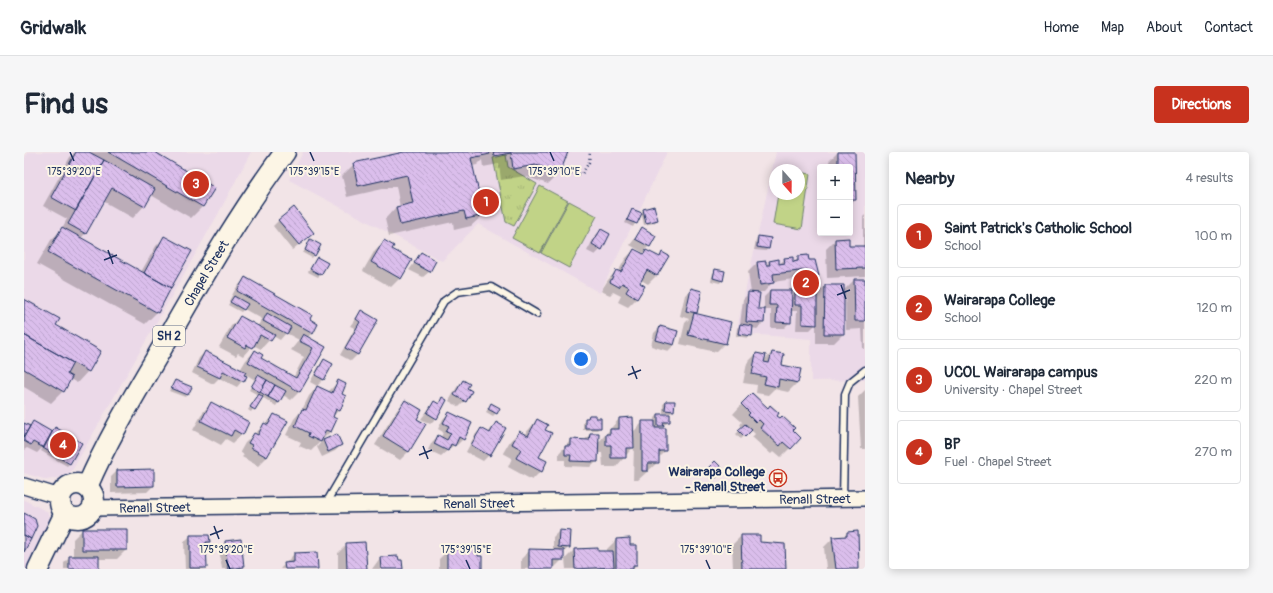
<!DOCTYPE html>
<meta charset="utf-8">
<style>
:root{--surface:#fff;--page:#f6f6f7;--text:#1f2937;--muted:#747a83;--line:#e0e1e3;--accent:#c8321e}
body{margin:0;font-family:Pangolin,sans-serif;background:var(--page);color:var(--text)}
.controls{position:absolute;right:12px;top:12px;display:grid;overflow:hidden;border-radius:4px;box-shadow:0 2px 10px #0003}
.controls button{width:36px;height:36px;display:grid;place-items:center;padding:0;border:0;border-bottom:1px solid var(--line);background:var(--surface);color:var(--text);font:20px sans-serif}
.compass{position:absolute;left:745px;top:12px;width:36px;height:36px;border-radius:50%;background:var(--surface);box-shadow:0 2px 10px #0003;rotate:159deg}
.you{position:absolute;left:557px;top:207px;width:14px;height:14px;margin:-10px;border:3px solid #fff;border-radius:50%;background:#1a73e8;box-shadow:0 0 0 6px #1a73e833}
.badge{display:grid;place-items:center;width:26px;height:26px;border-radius:50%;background:var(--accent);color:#fff;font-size:13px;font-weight:700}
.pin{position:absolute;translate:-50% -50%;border:2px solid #fff;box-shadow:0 1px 4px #0006}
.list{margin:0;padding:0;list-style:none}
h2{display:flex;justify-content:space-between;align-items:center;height:52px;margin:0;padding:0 16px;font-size:17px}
h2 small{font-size:13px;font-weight:400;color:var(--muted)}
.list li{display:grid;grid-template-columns:26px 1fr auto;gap:12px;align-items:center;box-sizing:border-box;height:64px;margin:0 8px 8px;padding:0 8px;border:1px solid var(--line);border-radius:4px}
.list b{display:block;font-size:15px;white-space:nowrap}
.list p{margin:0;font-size:13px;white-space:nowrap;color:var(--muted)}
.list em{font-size:13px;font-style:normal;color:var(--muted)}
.map{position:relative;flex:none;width:841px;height:417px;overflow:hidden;border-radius:4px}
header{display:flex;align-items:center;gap:24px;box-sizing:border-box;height:56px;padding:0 20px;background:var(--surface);border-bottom:1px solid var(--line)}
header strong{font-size:19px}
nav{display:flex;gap:22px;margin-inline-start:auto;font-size:14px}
.intro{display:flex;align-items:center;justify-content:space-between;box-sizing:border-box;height:96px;padding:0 24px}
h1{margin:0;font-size:28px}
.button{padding:10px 18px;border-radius:4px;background:var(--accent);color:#fff;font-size:14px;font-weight:700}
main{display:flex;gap:24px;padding:0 24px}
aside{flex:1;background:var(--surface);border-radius:4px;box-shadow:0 2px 10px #0003}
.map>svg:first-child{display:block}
.built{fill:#ebd9e8;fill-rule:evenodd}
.green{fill:#c1d387;stroke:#6e8172}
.park{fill:url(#park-tufts);stroke:#6e8172}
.shadow{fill:#0003}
.building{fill:url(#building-back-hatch);stroke:#1b2f5e}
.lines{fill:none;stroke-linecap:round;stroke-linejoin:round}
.service-casing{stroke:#1b2f5e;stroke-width:9}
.tertiary-casing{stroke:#1b2f5e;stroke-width:18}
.trunk-casing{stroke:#1b2f5e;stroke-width:23}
.path{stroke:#1b2f5e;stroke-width:2.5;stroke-dasharray:1 3;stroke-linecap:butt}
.service{stroke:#fcf5e5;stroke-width:6}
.tertiary{stroke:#fcf5e5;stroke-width:15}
.trunk{stroke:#fcf5e5;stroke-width:20}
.ticks{fill:none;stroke:#1b2f5e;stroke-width:1.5}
.labels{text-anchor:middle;stroke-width:4;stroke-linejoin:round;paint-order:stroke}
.shield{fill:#fcf5e5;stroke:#5e6a86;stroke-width:1}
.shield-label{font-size:12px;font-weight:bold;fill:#1b2f5e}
.street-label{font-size:13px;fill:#1b2f5e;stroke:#fcf5e5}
.poi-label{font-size:13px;font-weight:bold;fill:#1b2f5e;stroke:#fcf5e5;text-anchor:end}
.ticks-label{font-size:10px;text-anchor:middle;fill:#1b2f5e;stroke:#fcf5e5;stroke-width:4;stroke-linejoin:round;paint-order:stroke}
</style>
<header>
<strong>Gridwalk</strong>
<nav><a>Home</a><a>Map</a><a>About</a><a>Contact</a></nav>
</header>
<div class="intro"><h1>Find us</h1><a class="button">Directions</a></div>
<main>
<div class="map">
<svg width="841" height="417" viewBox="0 0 841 417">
<defs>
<pattern id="park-tufts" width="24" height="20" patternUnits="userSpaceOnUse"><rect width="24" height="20" fill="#c1d387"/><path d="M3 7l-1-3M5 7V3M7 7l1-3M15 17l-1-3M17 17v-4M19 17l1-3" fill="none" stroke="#a5b577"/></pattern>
<pattern id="building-back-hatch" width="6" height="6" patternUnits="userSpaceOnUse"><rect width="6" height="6" fill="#dbbeec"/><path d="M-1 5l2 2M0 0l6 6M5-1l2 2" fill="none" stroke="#bba4cd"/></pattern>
</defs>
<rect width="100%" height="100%" fill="#f2e4e7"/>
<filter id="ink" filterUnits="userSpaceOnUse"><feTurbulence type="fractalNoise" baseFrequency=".025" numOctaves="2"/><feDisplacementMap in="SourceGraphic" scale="8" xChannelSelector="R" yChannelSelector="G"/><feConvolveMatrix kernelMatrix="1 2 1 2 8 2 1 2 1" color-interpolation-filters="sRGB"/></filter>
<g filter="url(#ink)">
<!-- built -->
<path class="built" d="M4 0H227L193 64 49 317 43 324 23 328 0 321V8Z
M279 0H643L576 141 454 72 418 109 265 28Z
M752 0H841V228L787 229V187L712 181ZM796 15H826V81H796ZM751 18H775V42H751Z
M0 348 22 359 27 365 28 371 2 417H0Z"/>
<!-- green -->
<path class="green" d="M775 20 786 22 778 77 749 72 754 42H775Z
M516 34 544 49 516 101 488 86Z
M545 49 573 64 545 116 517 101Z"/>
<!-- park -->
<path class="park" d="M482 3 484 15 513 32 490 74 482 70 469 6Z"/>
<!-- shadow -->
<path class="shadow" d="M51 0H130L178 55 167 66 127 43 120 54 109 66 79 49 61 82 56 87 117 120 132 94 141 85 133 160 121 172 13 112 27 88 37 78 43 67 19 54 46 5Z
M385 0H541L536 20 524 32 500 24 477 28 475 12 459 15 458 8 453 13 448 14 459 63 447 74 430 78 429 70 365 84 361 67 372 55H376L372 34 323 45 318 24 330 12Z
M814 0H830L831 48 826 53V15H806L805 9Z
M608 58 617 62 609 75 601 71Z
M620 58 633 68 630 71 620 73 617 60Z
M841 63V124L803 126 802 97 811 88 824 95H839V65Z
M255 68 289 81 268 98 249 74Z
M618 77 625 94 621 98 634 106 639 101 633 123 624 132 617 128 613 146 604 155 594 150 597 144 589 140 586 143 577 139 584 128 592 119 594 120 601 107 610 98 619 103 620 101 606 93Z
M577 78V97L571 103 563 99 571 84Z
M734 85 744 96 742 99 730 98 732 88Z
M286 89 290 103 288 106 279 101Z
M360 89 367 97 376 126 367 135 339 119 351 98Z
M397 102 405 120 399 125 385 118Z
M774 105 784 109 794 123 785 132 776 133V126L749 130 740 140H735L733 158 739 171 733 177 728 176 727 183 724 186 712 184 713 176 716 173 719 147 725 141H727L724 120 733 111 741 114 746 109 754 113 761 107 769 111Z
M293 106 297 122 294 125 284 120Z
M692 118 698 128 696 131 687 129 689 121Z
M221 127 285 168 288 181 283 186 300 195 276 239 267 248 259 243 252 254 238 245 227 260 224 258 234 243 225 238 231 228 223 223 213 235 195 226 189 232 168 221 175 206 181 200 216 218 222 208 231 199 235 207 269 226 280 205 267 198 275 188 262 181 256 188 249 184 237 197 229 193 219 204 214 201 212 204 195 195 207 174 216 165 233 175 238 167 220 157 217 160 204 153 206 150 205 149 212 136Z
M830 128H841V197H839L838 177 822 178 821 140H819V182L810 191H792V172L786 178H772L773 159H766V170L760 176H747V158H740V145L746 139 767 145 772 139 792 143 801 134H819V139Z
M667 137 672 161 671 162 701 191 692 200 656 192 661 171 665 167 656 164 661 143Z
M0 148 31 173 64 219 53 231 46 227 39 239 27 251 0 235Z
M337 159 353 168 333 203 327 209 316 203 331 176 326 174Z
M636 175 650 193 644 199 627 194 630 181Z
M748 201 757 214 773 231 764 240 750 237 744 243 732 241 733 233 719 231 723 211 732 202 739 209Z
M301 208 299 228 293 234 286 230 295 214Z
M151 229 163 243 161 245 145 239Z
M439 229 442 237 441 249 435 255 425 249 433 235Z
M314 230 317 242 315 258 307 266 311 267 306 280 287 299 275 294 277 290 262 283 270 267 278 258 285 244 293 235 304 240Z
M841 238V297H837L834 245Z
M418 247 412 266 406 272 397 267 410 250 413 252Z
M382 249 392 267 385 299 376 308 351 293 373 258Z
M642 250 649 258 647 261H639V252Z
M719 251 751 264 776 286 757 305 750 299 747 302 728 285 731 282 727 278 717 287 712 282 719 275 716 273 718 270 709 262Z
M187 252 218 282 209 291 202 287 197 293 169 278 179 260Z
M467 252 472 261 469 264 462 260Z
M425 261 439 287 433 293 431 292 417 304 404 298 408 290 414 284 417 286 419 280 414 277 419 267Z
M251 263 243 305 234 314 218 305 220 303 216 300 221 291Z
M634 263H645V269L642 272H639L635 277 641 299 634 306V310L614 328H609L610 294 592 315H579L578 301H574L573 309 567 315 541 314V308H535V301L547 288 560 289 566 282 574 291 595 267 608 281 619 270H631V266Z
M565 264 571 267 576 275 573 278H559V270Z
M513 268 520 278 514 305 517 319 508 328 484 315 488 306 479 301 486 289 495 280 500 283Z
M9 271 28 281 46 311 43 314 17 299 19 295 13 301 3 296 0 298V272L5 275Z
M472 271 465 303 459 309 442 300 451 283 457 277 464 281Z
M312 283 317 293 311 299 298 305 293 295 298 289Z
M691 311 698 317 688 328 681 321Z
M93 319 129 334 123 340 87 341V325Z
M58 378 102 398 93 407H74V417H40V411L46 405H49V387Z
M535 379 545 395 539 401V407L530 416 497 417V407L506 398H529V385Z
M823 381 834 417H802L800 395 809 386H818Z
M166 384H184L185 390 181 394 180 417H161L160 390Z
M717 384 735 391 761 417H709L708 393Z
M216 388 219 415 217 417H198L195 396 201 390Z
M592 388 605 394 612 413 608 417H542L541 407 550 398 583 400V397Z
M323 392 342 417H314V401Z
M453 396V405L457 417H415V407L424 398Z
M270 402 293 417H256Z
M356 406 378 417H348Z"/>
<!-- building -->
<path class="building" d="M52 0H65L80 8 52 59 27 45Z
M84 0H131L191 36 179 55Z
M380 0H465L466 2 447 6 460 63 442 67 440 59 376 73 372 55 389 51 383 23 334 34 329 11Z
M469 0H544L536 21 512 13 489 17 487 1 470 4Z
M814 0H831L832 48H826V15H814Z
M80 8 131 37 121 55 88 36 62 82 44 72Z
M630 54 634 68 622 71 619 57Z
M270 55 290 81 275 93 254 68Z
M608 57 618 61 613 72 603 68Z
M38 75 147 136 134 161 24 100Z
M618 75 632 84 626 95 611 87Z
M577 77 586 82 578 98 568 92Z
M140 84 168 99 147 136 120 121Z
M734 84 747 86 745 97 733 95Z
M825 86V94H841V116L812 117 811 87Z
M286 87 297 93 291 104 281 98Z
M360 88 370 94 368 97 388 108 377 127 347 110Z
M610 97 620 102 622 98 636 105 638 100 645 104 633 124 623 118 616 131 621 134 613 147 602 140 605 135 598 131 595 135 586 130 592 118 597 120Z
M397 100 412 109 406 120 390 111Z
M784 103 785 108H791L795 124 785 125 784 118 749 122 750 131 736 133 733 110 742 109V113H746L745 109 755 107V112L761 111 760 106 769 105V110L774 109V104Z
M293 105 304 111 297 123 286 117Z
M691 117 701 119 699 129 689 126Z
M221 125 288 163 286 167 294 172 289 182 213 139Z
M830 127H841V169H831Z
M801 133H820V182H800Z
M667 136 678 139 673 161 662 159Z
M746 138H768L767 171 752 170 753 153H745Z
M771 138 793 139V173L778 172V153H771Z
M724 140 736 141 734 157H741L740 171 722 170Z
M210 144 224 152 220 158 206 150Z
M0 147 36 167 32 173 77 199 65 220 0 183Z
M337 158 354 168 334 203 321 196 336 170 332 167Z
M243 161 267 175 263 182 239 169Z
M670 161 707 170 702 192 664 183Z
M216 164 251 183 247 189 236 183 229 196 223 193 221 196 203 186Z
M716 172 729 174 728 184 714 182Z
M636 174 654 179 650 193 632 188Z
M279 182 302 195 276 240 224 210 231 198 239 203 237 206 272 226 289 196 275 189Z
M0 183 49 211 43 222 48 225 40 240 0 217Z
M181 199 222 220 220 223 223 224 220 230 199 219 196 226 173 215Z
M748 200 760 202 758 213 777 217 774 231 755 227 754 235 740 232 742 225 728 222 732 201 742 203 740 210 745 211Z
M300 207 309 212 300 228 291 223Z
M234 223 243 228 236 240 227 235Z
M151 228 168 235 164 243 147 236Z
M243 228 251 233 244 245 236 240Z
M314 228 322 232 318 242 322 244 316 259 312 257 309 265 313 267 307 280 302 278 297 290 284 284 285 281 271 274 278 257 282 258 293 234 308 241Z
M439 228 446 232 443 236 448 239 442 250 430 243Z
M251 233 262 239 255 251 244 245Z
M728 241 744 256 746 253 755 261 753 264 756 266 758 264 771 276 769 278 777 286 767 297 759 290 756 294 736 276 739 272 735 268 732 271 724 263 726 261 717 252Z
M235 242 239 245 231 258 226 255Z
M418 245 423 248 413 267 403 261 410 249 415 252Z
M381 248 398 258 393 267 402 272 385 300 359 284Z
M642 249H651L650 259 641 258Z
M187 250 225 270 219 283 210 278 207 284 177 269Z
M467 251 476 256 473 262 464 257Z
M425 260 448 271 440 288 435 285 431 294 427 292 424 299 410 292 414 283 423 288 427 281 422 279 425 274 419 271Z
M250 262 264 269 243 305 227 296 228 293 224 291 230 281 234 283 240 271 244 273Z
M634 262H646V270H639L640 274H634Z
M565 263H572V266H577V276H561V266H564Z
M609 265 610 296H602V306H587V293H582V282H586V277H595V266Z
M513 267 524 273 521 278 528 281 515 305 523 309 518 320 492 306 497 297 488 292 495 279 504 284Z
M9 269 28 280 20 296 9 290 7 293 0 289V285Z
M618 269H631V276H642V299H635V311H624V319H618Z
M472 270 482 276 466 304 447 293 457 276 466 281Z
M0 271 6 274 0 285Z
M721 272 728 278 721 285 714 278Z
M31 275 58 291 46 312 19 296Z
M566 281H575L574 310 546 309 547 303H541V294H547V287L565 288Z
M313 282 318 293 304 300 299 288Z
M691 309 699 317 692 326 683 317Z
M130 317V334L93 335V318Z
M0 361 11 367 13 374 7 387 0 383Z
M58 377H103V398H58Z
M535 378 547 379 546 396 534 395Z
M834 379 835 417H812L808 385 823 384V380Z
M0 383 7 387 0 400Z
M166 383H185L186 390H182L183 416H166Z
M717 383H736V390L761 392 762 417H718Z
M606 386V393H613V413H609V417H592V387Z
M217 387 220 415 204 417 201 389Z
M341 390 343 417H323L322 391Z
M443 395H454V404H458V417H423V397H443Z
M574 396V399H589L590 415 551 417 550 397Z
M505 397 540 398V408H529V417H505Z
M293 400 294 417H261L260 411 270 410V401Z
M45 404H75V417H45Z
M374 404 375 408H378L379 417H357L356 405Z"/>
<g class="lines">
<defs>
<path id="service" d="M819 347 821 242 826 230 841 218
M302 351 420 149 433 140 467 135 513 162"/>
<g id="tertiary">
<path d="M0 334 36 345"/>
<path id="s1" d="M68 356 841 346"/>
</g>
<g id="trunk">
<circle cx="53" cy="349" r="17"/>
<path id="s2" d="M63 335C86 282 116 234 145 184 181 121 218 58 261 0"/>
<path d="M14 417 41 361"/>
</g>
</defs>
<!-- service casing -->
<use href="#service" class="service-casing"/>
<!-- tertiary casing -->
<use href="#tertiary" class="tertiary-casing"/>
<!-- trunk casing -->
<use href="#trunk" class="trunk-casing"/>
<!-- path -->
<path class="path" d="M539 21 558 22 565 10 566 0"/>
<!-- service -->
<use href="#service" class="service"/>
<!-- tertiary -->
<use href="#tertiary" class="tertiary"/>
<!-- trunk -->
<use href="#trunk" class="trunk"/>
</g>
</g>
<!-- ticks -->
<path class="ticks" d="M46 0 50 9M286 0 290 9M526 0 530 9M84 98 89 112M80 108 93 103M817 133 822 147M813 143 826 138M608 214 613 227M604 223 617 218M399 294 404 307M395 303 408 298M190 374 195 387M186 383 199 378M202 408 206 417M442 408 446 417M682 408 686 417"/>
<!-- icons -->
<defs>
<symbol id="bus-ring" viewBox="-11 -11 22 22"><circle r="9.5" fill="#fcf5e5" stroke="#c8321e" stroke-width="1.5"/><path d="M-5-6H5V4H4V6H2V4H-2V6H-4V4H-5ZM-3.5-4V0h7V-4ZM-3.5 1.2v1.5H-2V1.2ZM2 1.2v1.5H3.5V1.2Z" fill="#c8321e"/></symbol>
</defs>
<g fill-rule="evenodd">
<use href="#bus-ring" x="744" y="316" width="20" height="20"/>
</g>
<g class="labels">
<!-- shield labels -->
<rect class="shield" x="129" y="174" width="32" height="20" rx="3"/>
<g class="shield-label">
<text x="145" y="188">SH 2</text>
</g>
<!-- street labels -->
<g class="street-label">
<text dy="5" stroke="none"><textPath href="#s2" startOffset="245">Chapel Street</textPath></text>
<text dy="5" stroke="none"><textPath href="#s1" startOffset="723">Renall Street</textPath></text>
<text dy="5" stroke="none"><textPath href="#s1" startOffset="387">Renall Street</textPath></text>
<text dy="5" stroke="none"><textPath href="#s1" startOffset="63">Renall Street</textPath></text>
</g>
<!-- poi labels -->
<g class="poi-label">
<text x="741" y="324">Wairarapa College<tspan x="741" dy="15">- Renall Street</tspan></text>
</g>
</g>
<g class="ticks-label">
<text x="50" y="23">175°39'20"E</text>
<text x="290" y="23">175°39'15"E</text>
<text x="530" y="23">175°39'10"E</text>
<text x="202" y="401">175°39'20"E</text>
<text x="442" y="401">175°39'15"E</text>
<text x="682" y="401">175°39'10"E</text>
</g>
</svg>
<div class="controls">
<button>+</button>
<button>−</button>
</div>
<svg class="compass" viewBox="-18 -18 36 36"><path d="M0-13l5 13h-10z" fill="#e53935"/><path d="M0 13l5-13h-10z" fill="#747a83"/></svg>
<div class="you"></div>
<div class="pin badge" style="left:462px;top:50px">1</div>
<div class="pin badge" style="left:782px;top:131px">2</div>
<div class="pin badge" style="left:172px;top:32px">3</div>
<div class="pin badge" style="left:39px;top:293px">4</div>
</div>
<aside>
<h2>Nearby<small>4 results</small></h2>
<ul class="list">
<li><span class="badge">1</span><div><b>Saint Patrick's Catholic School</b><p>School</p></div><em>100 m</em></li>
<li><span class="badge">2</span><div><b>Wairarapa College</b><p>School</p></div><em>120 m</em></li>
<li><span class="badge">3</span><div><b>UCOL Wairarapa campus</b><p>University · Chapel Street</p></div><em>220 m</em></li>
<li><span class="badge">4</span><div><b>BP</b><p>Fuel · Chapel Street</p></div><em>270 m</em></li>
</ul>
</aside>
</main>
